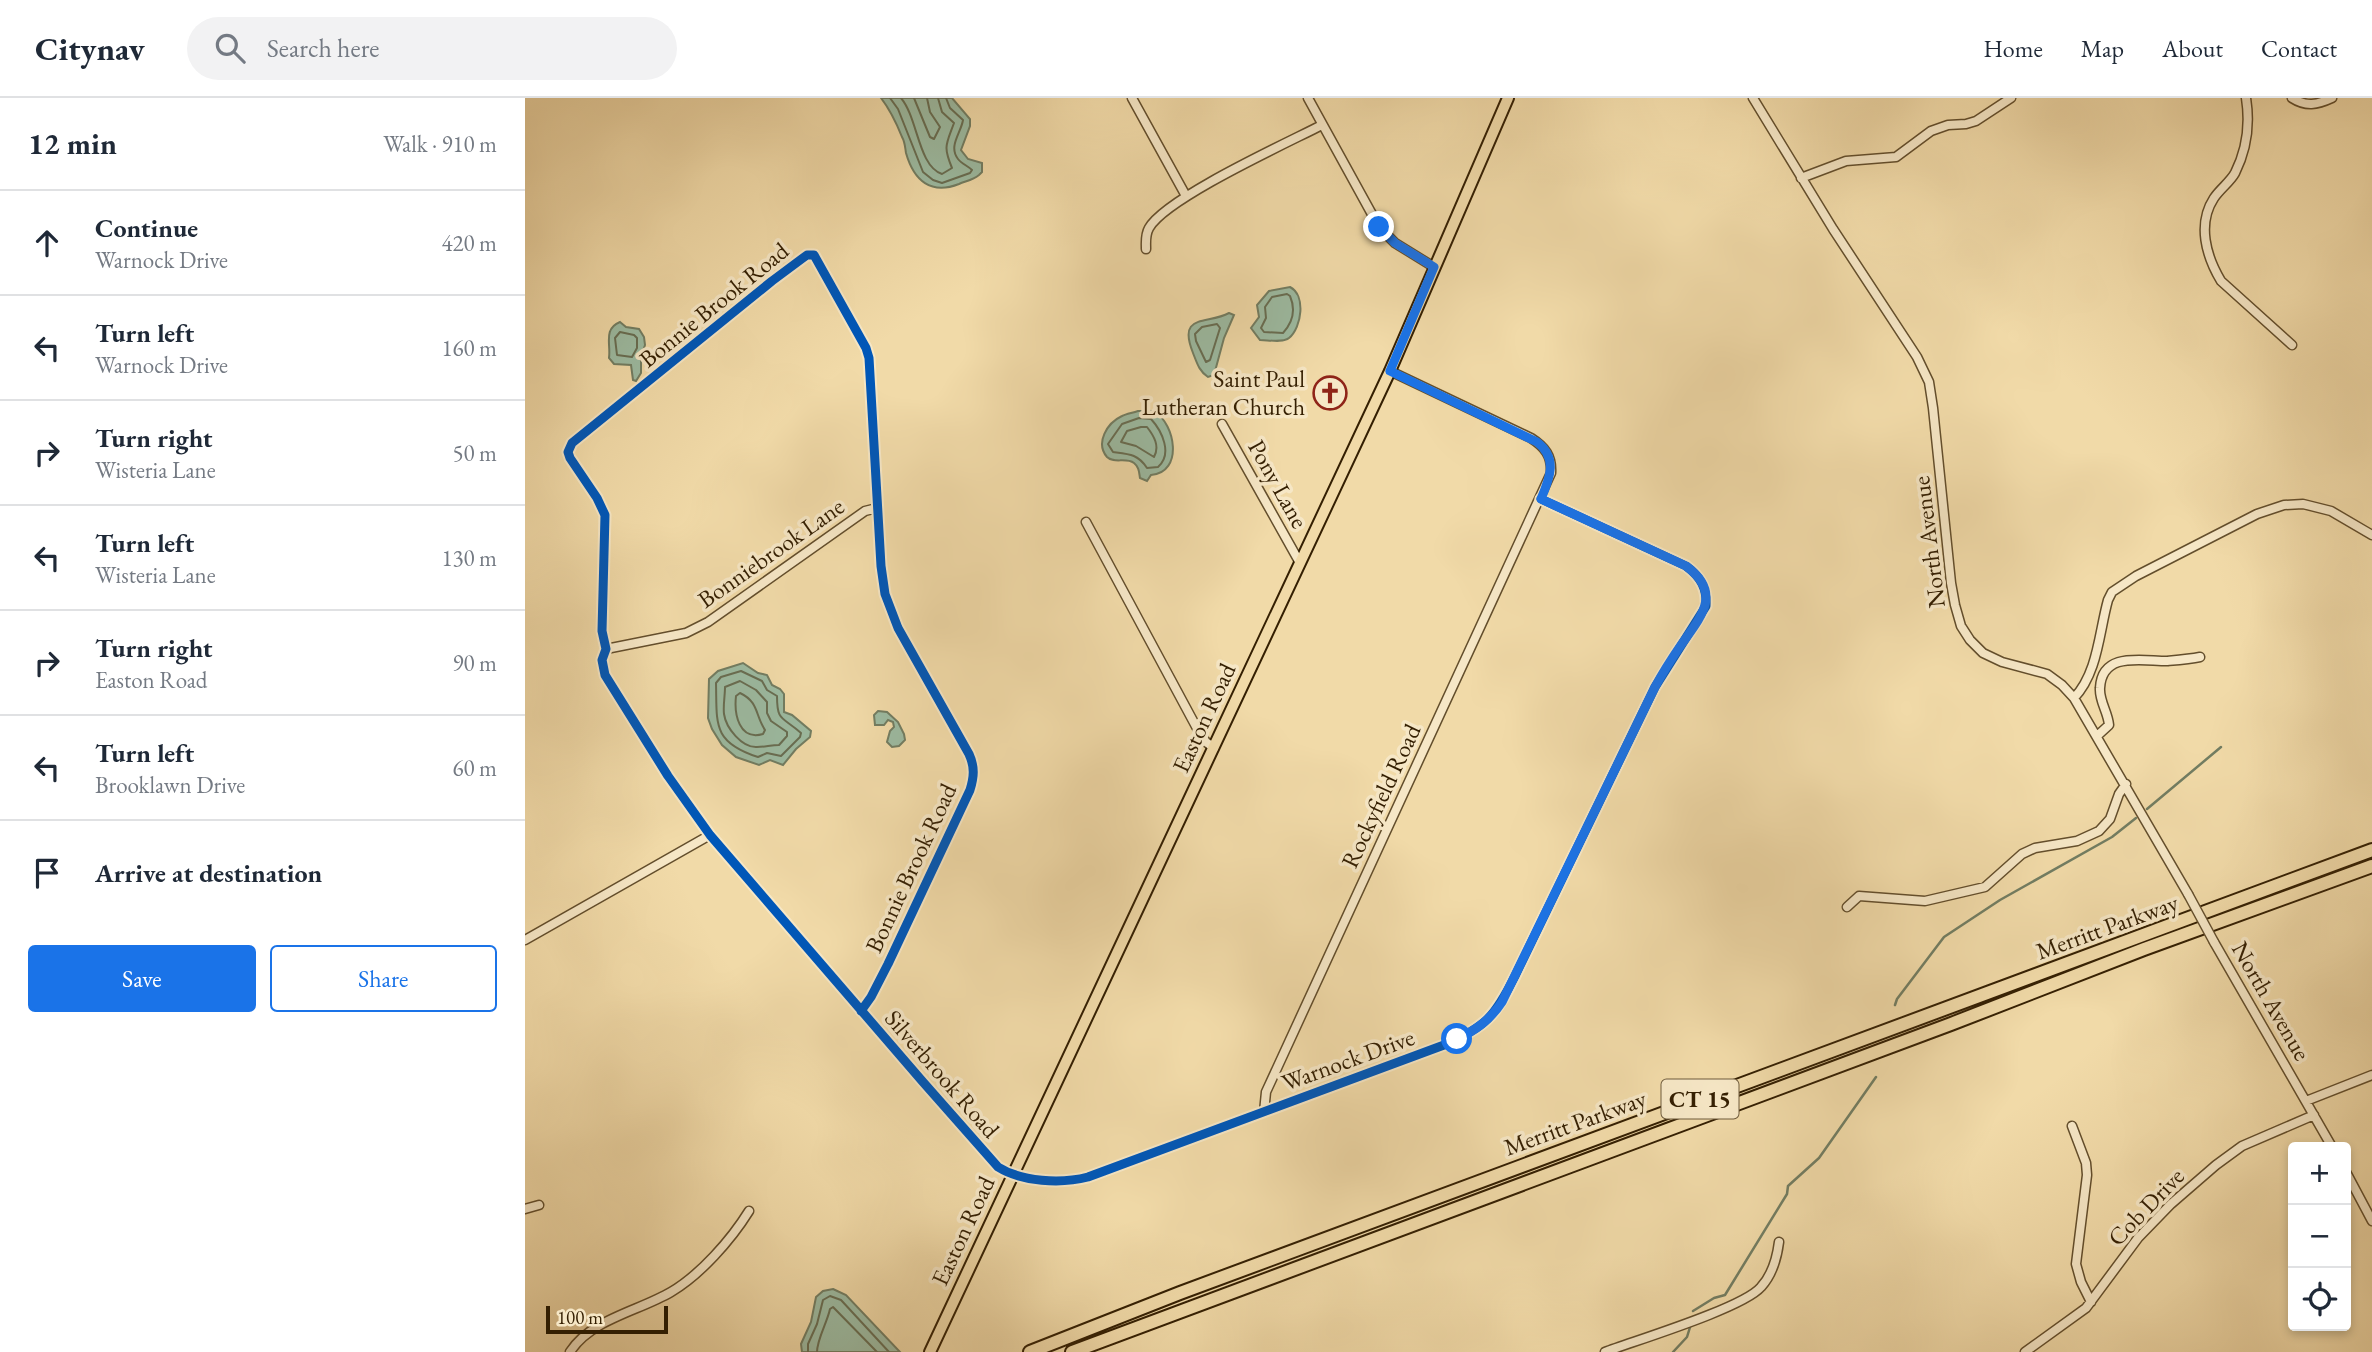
<!DOCTYPE html>
<meta charset="utf-8">
<style>
:root{--surface:#fff;--page:#f2f2f3;--text:#1f2937;--muted:#747a83;--line:#e0e1e3;--accent:#1a73e8}
body{margin:0;font-family:"EB Garamond",serif;background:var(--page);color:var(--text)}
.controls{position:absolute;right:21px;bottom:21px;display:grid;overflow:hidden;border-radius:7px;box-shadow:0 4px 10px #0003}
.controls button{width:63px;height:63px;display:grid;place-items:center;padding:0;border:0;border-bottom:2px solid var(--line);background:var(--surface);color:var(--text);font:35px sans-serif}
.scale{position:absolute;left:21px;bottom:18px;width:122px;box-sizing:border-box;padding-left:7px;border:4px solid #341f02;border-top:0;font-size:19px;line-height:24px;white-space:nowrap;color:#341f02;-webkit-text-stroke:5px #f6e7c6;paint-order:stroke}
.stop{position:absolute;width:21px;height:21px;margin:-16px;border:5px solid #1a73e8;border-radius:50%;background:#fff}
.stop.end{background:#1a73e8;border-color:#fff;box-shadow:0 2px 7px #0008}
.list{margin:0;padding:0;list-style:none}
h2{display:flex;justify-content:space-between;align-items:center;height:91px;margin:0;padding:0 28px;font-size:30px}
h2 small{font-size:23px;font-weight:400;color:var(--muted)}
.list li{display:grid;grid-template-columns:46px 1fr auto;gap:21px;align-items:center;box-sizing:border-box;height:105px;padding:0 28px;border-top:2px solid var(--line)}
.list b{display:block;font-size:26px;white-space:nowrap}
.list p{margin:0;font-size:23px;white-space:nowrap;color:var(--muted)}
.list em{font-size:23px;font-style:normal;color:var(--muted)}
.actions{display:flex;gap:14px;padding:21px 28px}
.actions a{flex:1;padding:16px 0;border:2px solid var(--accent);border-radius:7px;text-align:center;font-size:24px;color:var(--accent)}
.actions .main{background:var(--accent);color:#fff}
.icon{flex:none;width:38px;height:38px;fill:none;stroke:currentColor;stroke-width:2;stroke-linecap:round;stroke-linejoin:round}
.map{position:relative;flex:none;width:1847px;height:1254px;overflow:hidden}
header{display:flex;align-items:center;gap:42px;box-sizing:border-box;height:98px;padding:0 35px;background:var(--surface);border-bottom:2px solid var(--line)}
header strong{font-size:33px}
nav{display:flex;gap:38px;margin-inline-start:auto;font-size:24px}
.search{width:490px;height:63px;background:var(--page);display:flex;align-items:center;gap:18px;box-sizing:border-box;padding:0 24px;border-radius:38px;color:var(--muted);font-size:26px}
main{display:flex}
aside{flex:1;background:var(--surface)}
.map>svg:first-child{display:block}
.water{fill:#9cbba2;stroke:#727d62;stroke-width:2}
.lines{fill:none;stroke-linecap:round;stroke-linejoin:round}
.shore{stroke:#686d52;stroke-width:2}
.stream{stroke:#727d62;stroke-width:2.5}
.minor-casing{stroke:#634e2c;stroke-width:11}
.major-casing{stroke:#341f02;stroke-width:14}
.highway-casing{stroke:#341f02;stroke-width:16}
.minor{stroke:#f6e7c6;stroke-width:8}
.major{stroke:#f1daa8;stroke-width:10}
.highway{stroke:#f1daa8;stroke-width:12}
.minor-bridge-casing{stroke:#634e2c;stroke-width:11;stroke-linecap:butt}
.minor-bridge{stroke:#f6e7c6;stroke-width:8}
.cycleway-casing{stroke:#f6e7c6;stroke-width:13}
.cycleway{stroke:#0057b8;stroke-width:9}
.route{stroke:#1a73e8;stroke-width:9}
.labels{text-anchor:middle;stroke-width:7;stroke-linejoin:round;paint-order:stroke}
.shield{fill:#f6e7c6;stroke:#6e5b3d;stroke-width:2}
.shield-label{font-size:23px;font-weight:bold;fill:#341f02}
.street-label{font-size:24px;fill:#341f02;stroke:#f6e7c6}
.poi-label{font-size:24px;fill:#341f02;stroke:#f6e7c6;text-anchor:end}
</style>
<header>
<strong>Citynav</strong>
<div class="search"><svg class="icon" aria-label="search" viewBox="0 0 24 24"><circle cx="10" cy="10" r="6"/><path d="M15 15l6 6"/></svg>Search here</div>
<nav><a>Home</a><a>Map</a><a>About</a><a>Contact</a></nav>
</header>
<main>
<aside>
<h2>12 min<small>Walk · 910 m</small></h2>
<ul class="list">
<li><svg class="icon" aria-label="ahead" viewBox="0 0 24 24"><path d="M12 20V5M6 11l6-6 6 6"/></svg><div><b>Continue</b><p>Warnock Drive</p></div><em>420 m</em></li>
<li><svg class="icon" aria-label="left" viewBox="0 0 24 24"><path d="M17 20v-9H6M10 6l-5 5 5 5"/></svg><div><b>Turn left</b><p>Warnock Drive</p></div><em>160 m</em></li>
<li><svg class="icon" aria-label="right" viewBox="0 0 24 24"><path d="M7 20v-9h11M14 6l5 5-5 5"/></svg><div><b>Turn right</b><p>Wisteria Lane</p></div><em>50 m</em></li>
<li><svg class="icon" aria-label="left" viewBox="0 0 24 24"><path d="M17 20v-9H6M10 6l-5 5 5 5"/></svg><div><b>Turn left</b><p>Wisteria Lane</p></div><em>130 m</em></li>
<li><svg class="icon" aria-label="right" viewBox="0 0 24 24"><path d="M7 20v-9h11M14 6l5 5-5 5"/></svg><div><b>Turn right</b><p>Easton Road</p></div><em>90 m</em></li>
<li><svg class="icon" aria-label="left" viewBox="0 0 24 24"><path d="M17 20v-9H6M10 6l-5 5 5 5"/></svg><div><b>Turn left</b><p>Brooklawn Drive</p></div><em>60 m</em></li>
<li><svg class="icon" aria-label="arrive" viewBox="0 0 24 24"><path d="M6 21V4h12l-3 4 3 4H6"/></svg><div><b>Arrive at destination</b></div></li>
</ul>
<div class="actions"><a class="main">Save</a><a>Share</a></div>
</aside>
<div class="map">
<svg width="1847" height="1254" viewBox="0 0 1847 1254">
<rect width="100%" height="100%" fill="#f1daa8"/>
<filter id="stains"><feTurbulence type="fractalNoise" baseFrequency=".00286" numOctaves="4"/><feColorMatrix values="0 0 0 0 .2 0 0 0 0 .09 0 0 0 0 .02 0 0 0 .5 -.17"/></filter>
<radialGradient id="worn" r=".72"><stop offset=".6" stop-color="#630" stop-opacity="0"/><stop offset="1" stop-color="#630" stop-opacity=".3"/></radialGradient>
<!-- water -->
<path class="water" d="M356 0H427L445 21V28L436 52 443 61 457 65V74L454 77C448 82 441 83 434 86 406 97 389 83 381 55 380 49 380 44 377 39 371 24 366 13 356 0Z
M765 189C781 197 777 229 764 240 758 245 743 242 735 242L726 230 734 219 732 207 744 193Z
M704 215 709 217 699 240 689 277 683 279C674 273 672 265 668 255 652 215 682 227 704 215Z
M95 224 101 229 114 231 119 239 120 247 116 259V275L111 283 108 282 106 267 89 266 84 260C86 246 78 231 95 224Z
M613 313C618 313 625 312 630 314 650 326 659 374 626 377L622 383 615 380C614 374 614 369 609 365 601 359 589 366 582 359 570 345 582 325 597 318 601 316 607 315 613 313Z
M218 565 233 575 242 577 247 587 255 591 259 596V614L267 617 286 633 285 639 271 651 258 667 245 662 234 667 211 659 197 647 187 631 183 620 184 581 193 573Z
M353 613 362 614 373 624 379 636 380 642 374 648 367 649 362 644 365 633 369 629 368 624 363 622 359 627H350L349 617Z
M308 1191 321 1197 375 1254H277L276 1246 286 1224 291 1199 298 1193Z"/>
<g class="lines">
<!-- shore -->
<path class="shore" d="M365 0 373 11 398 74 408 82 417 85 445 75 447 72C443 68 437 66 433 61 423 48 436 35 438 22L425 10 421 0
M376 0C393 20 393 68 417 76L427 70C418 48 421 47 429 25L417 14 413 0
M389 0 405 39 409 41 415 29 405 14 402 0
M762 196 765 198C771 212 768 224 758 235L739 234 736 230 741 220 740 209 747 199Z
M692 226 695 230 685 262 681 264 671 243 670 236 677 229Z
M95 234 109 237 112 240V250L107 259 92 257 90 240Z
M614 320 626 321C637 333 648 356 633 369L622 370C613 356 604 356 588 354L583 346 597 326Z
M616 329H622C629 338 635 348 629 359L611 348 596 344 602 333Z
M216 573 237 583 242 592 252 598C252 624 257 618 276 635L275 639 256 658 242 655 233 659C187 644 192 626 191 585L196 579Z
M215 583 231 592 242 604V615L246 623 262 634V638L254 647C246 647 240 649 232 649 217 650 201 630 199 616 198 607 200 598 200 589Z
M215 595C234 604 230 617 240 632L238 636C214 643 209 616 211 598Z
M283 1254V1246L292 1226 298 1202 305 1198 316 1202 364 1254
M292 1254C292 1241 302 1225 305 1211L308 1209 352 1254"/>
<!-- stream -->
<path class="stream" d="M1622 711 1696 649
M1370 907 1372 901 1419 839 1475 802 1587 739 1611 720
M1168 1213 1189 1200 1200 1197 1262 1096 1263 1088 1294 1060 1351 979
M1148 1254 1162 1239 1166 1226"/>
<defs>
<path id="minor" d="M607 0 661 98
M783 0 854 129 870 145 909 169
M1228 0 1308 131 1392 259 1404 284 1408 310 1426 485 1430 507 1436 528 1445 542 1458 555 1477 564 1522 576 1537 587 1549 600 1663 796
M1721 0C1725 25 1722 51 1710 75 1705 84 1695 91 1689 100 1672 126 1681 158 1696 183L1767 247
M1767 0C1781 9 1792 7 1807 0
M1276 80 1321 63 1371 59 1406 33 1423 27 1441 26 1451 23 1486 0
M621 151C621 144 620 137 624 130 641 100 762 45 797 27
M697 326 775 465
M561 424 674 634 681 644 689 650
M81 551 161 535 183 524 340 413 352 410
M1549 600C1573 575 1574 534 1583 502L1587 494 1611 478 1732 416 1759 407 1778 406 1806 413 1847 437
M1572 638 1584 627C1583 614 1574 603 1575 590 1577 553 1617 563 1642 563 1653 562 1665 561 1675 559
M1322 809 1334 798 1400 803 1460 789 1497 756 1510 750 1552 743 1574 733 1585 721 1594 696 1601 686
M0 842 185 737
M1689 844 1807 1049
M336 913 346 899 363 866 445 692C449 679 450 669 444 656L373 530 360 496 356 468 344 260 341 250 289 157H282L247 183 47 345 43 354 45 360 72 400 80 417 77 533 81 551 77 562 80 577 143 678 185 737 398 984 473 1069C497 1084 536 1086 563 1079L919 947C961 929 970 918 990 878L1130 589 1181 508C1182 491 1176 479 1161 468L1016 401
M1781 1003 1847 977
M739 1014 741 994 1026 375C1027 358 1020 349 1006 340L865 273
M1547 1028 1561 1065 1562 1077 1551 1166 1556 1184 1566 1204
M1821 1074 1847 1123
M0 1111 14 1107
M45 1254C66 1221 114 1213 146 1194 175 1177 206 1142 224 1113
M1080 1254C1112 1242 1218 1210 1236 1189 1247 1177 1252 1160 1254 1144
M1500 1254 1561 1210 1613 1140 1646 1106 1691 1067 1717 1048 1789 1017"/>
<path id="major" d="M405 1254 865 273 983 0"/>
<path id="highway" d="M505 1254 655 1195 1847 752
M547 1254 1426 926 1619 851 1847 768"/>
</defs>
<!-- minor casing -->
<use href="#minor" class="minor-casing"/>
<!-- major casing -->
<use href="#major" class="major-casing"/>
<!-- highway casing -->
<use href="#highway" class="highway-casing"/>
<!-- minor -->
<use href="#minor" class="minor"/>
<!-- major -->
<use href="#major" class="major"/>
<!-- highway -->
<use href="#highway" class="highway"/>
<defs>
<path id="minor-bridge" d="M1663 796 1689 844"/>
</defs>
<!-- minor-bridge casing -->
<use href="#minor-bridge" class="minor-bridge-casing"/>
<!-- minor-bridge -->
<use href="#minor-bridge" class="minor-bridge"/>
<defs>
<path id="cycleway" d="M336 913 346 899 363 866 445 692C449 679 450 669 444 656L373 530 360 496 356 468 344 260 341 250 289 157H282L247 183 47 345 43 354 45 360 72 400 80 417 77 533 81 551 77 562 80 577 143 678 185 737 398 984 473 1069C497 1084 536 1086 563 1079L919 947C961 929 970 918 990 878L1130 589 1181 508C1182 491 1176 479 1161 468L1016 401"/>
</defs>
<!-- cycleway casing -->
<use href="#cycleway" class="cycleway-casing"/>
<!-- cycleway -->
<use href="#cycleway" class="cycleway"/>
</g>
<g class="lines">
<!-- route -->
<path class="route" d="M854 129 870 145 909 169 865 273 1012 344C1033 360 1025 380 1016 401L1161 468C1198 495 1176 519 1156 547 1147 560 1138 574 1130 589L977 904C965 922 951 932 932 941"/>
</g>
<!-- icons -->
<defs>
<symbol id="church-ring" viewBox="-11 -11 22 22"><circle r="9.5" fill="#f6e7c6" stroke="#8f2418" stroke-width="1.5"/><path d="M-1.2-6h2.4v3.5h3.3v2.4h-3.3V6h-2.4V-.1h-3.3v-2.4h3.3Z" fill="#8f2418"/></symbol>
</defs>
<g fill-rule="evenodd">
<use href="#church-ring" x="786" y="276" width="38" height="38"/>
</g>
<g class="labels">
<!-- shield labels -->
<rect class="shield" x="1136.5" y="981.5" width="77" height="39" rx="5"/>
<g class="shield-label">
<text x="1175" y="1009">CT 15</text>
</g>
<!-- street labels -->
<g class="street-label">
<text transform="translate(189 207) rotate(-39)" y="8">Bonnie Brook Road</text>
<text transform="translate(753 386) rotate(61)" y="8">Pony Lane</text>
<text transform="translate(1404 444) rotate(-97)" y="8">North Avenue</text>
<text transform="translate(246 455) rotate(-35)" y="8">Bonniebrook Lane</text>
<text transform="translate(679 620) rotate(-65)" y="8">Easton Road</text>
<text transform="translate(856 698) rotate(-65)" y="8">Rockyfield Road</text>
<text transform="translate(386 770) rotate(-65)" y="8">Bonnie Brook Road</text>
<text transform="translate(1582 829) rotate(-20)" y="8">Merritt Parkway</text>
<text transform="translate(1746 903) rotate(60)" y="8">North Avenue</text>
<text transform="translate(823 962) rotate(-20)" y="8">Warnock Drive</text>
<text transform="translate(417 976) rotate(49)" y="8">Silverbrook Road</text>
<text transform="translate(1050 1025) rotate(-20)" y="8">Merritt Parkway</text>
<text transform="translate(1621 1109) rotate(-46)" y="8">Cob Drive</text>
<text transform="translate(438 1133) rotate(-65)" y="8">Easton Road</text>
</g>
<!-- poi labels -->
<g class="poi-label">
<text x="780" y="289">Saint Paul<tspan x="780" dy="28">Lutheran Church</tspan></text>
</g>
</g>
<rect width="100%" height="100%" filter="url(#stains)"/>
<rect width="100%" height="100%" fill="url(#worn)"/>
</svg>
<div class="controls">
<button>+</button>
<button>−</button>
<button><svg class="icon" aria-label="locate" viewBox="0 0 24 24"><circle cx="12" cy="12" r="6"/><path d="M12 2v4M12 18v4M2 12h4M18 12h4"/></svg></button>
</div>
<div class="scale">100 m</div>
<div class="stop" style="left:932px;top:941px"></div>
<div class="stop end" style="left:854px;top:129px"></div>
</div>
</main>
